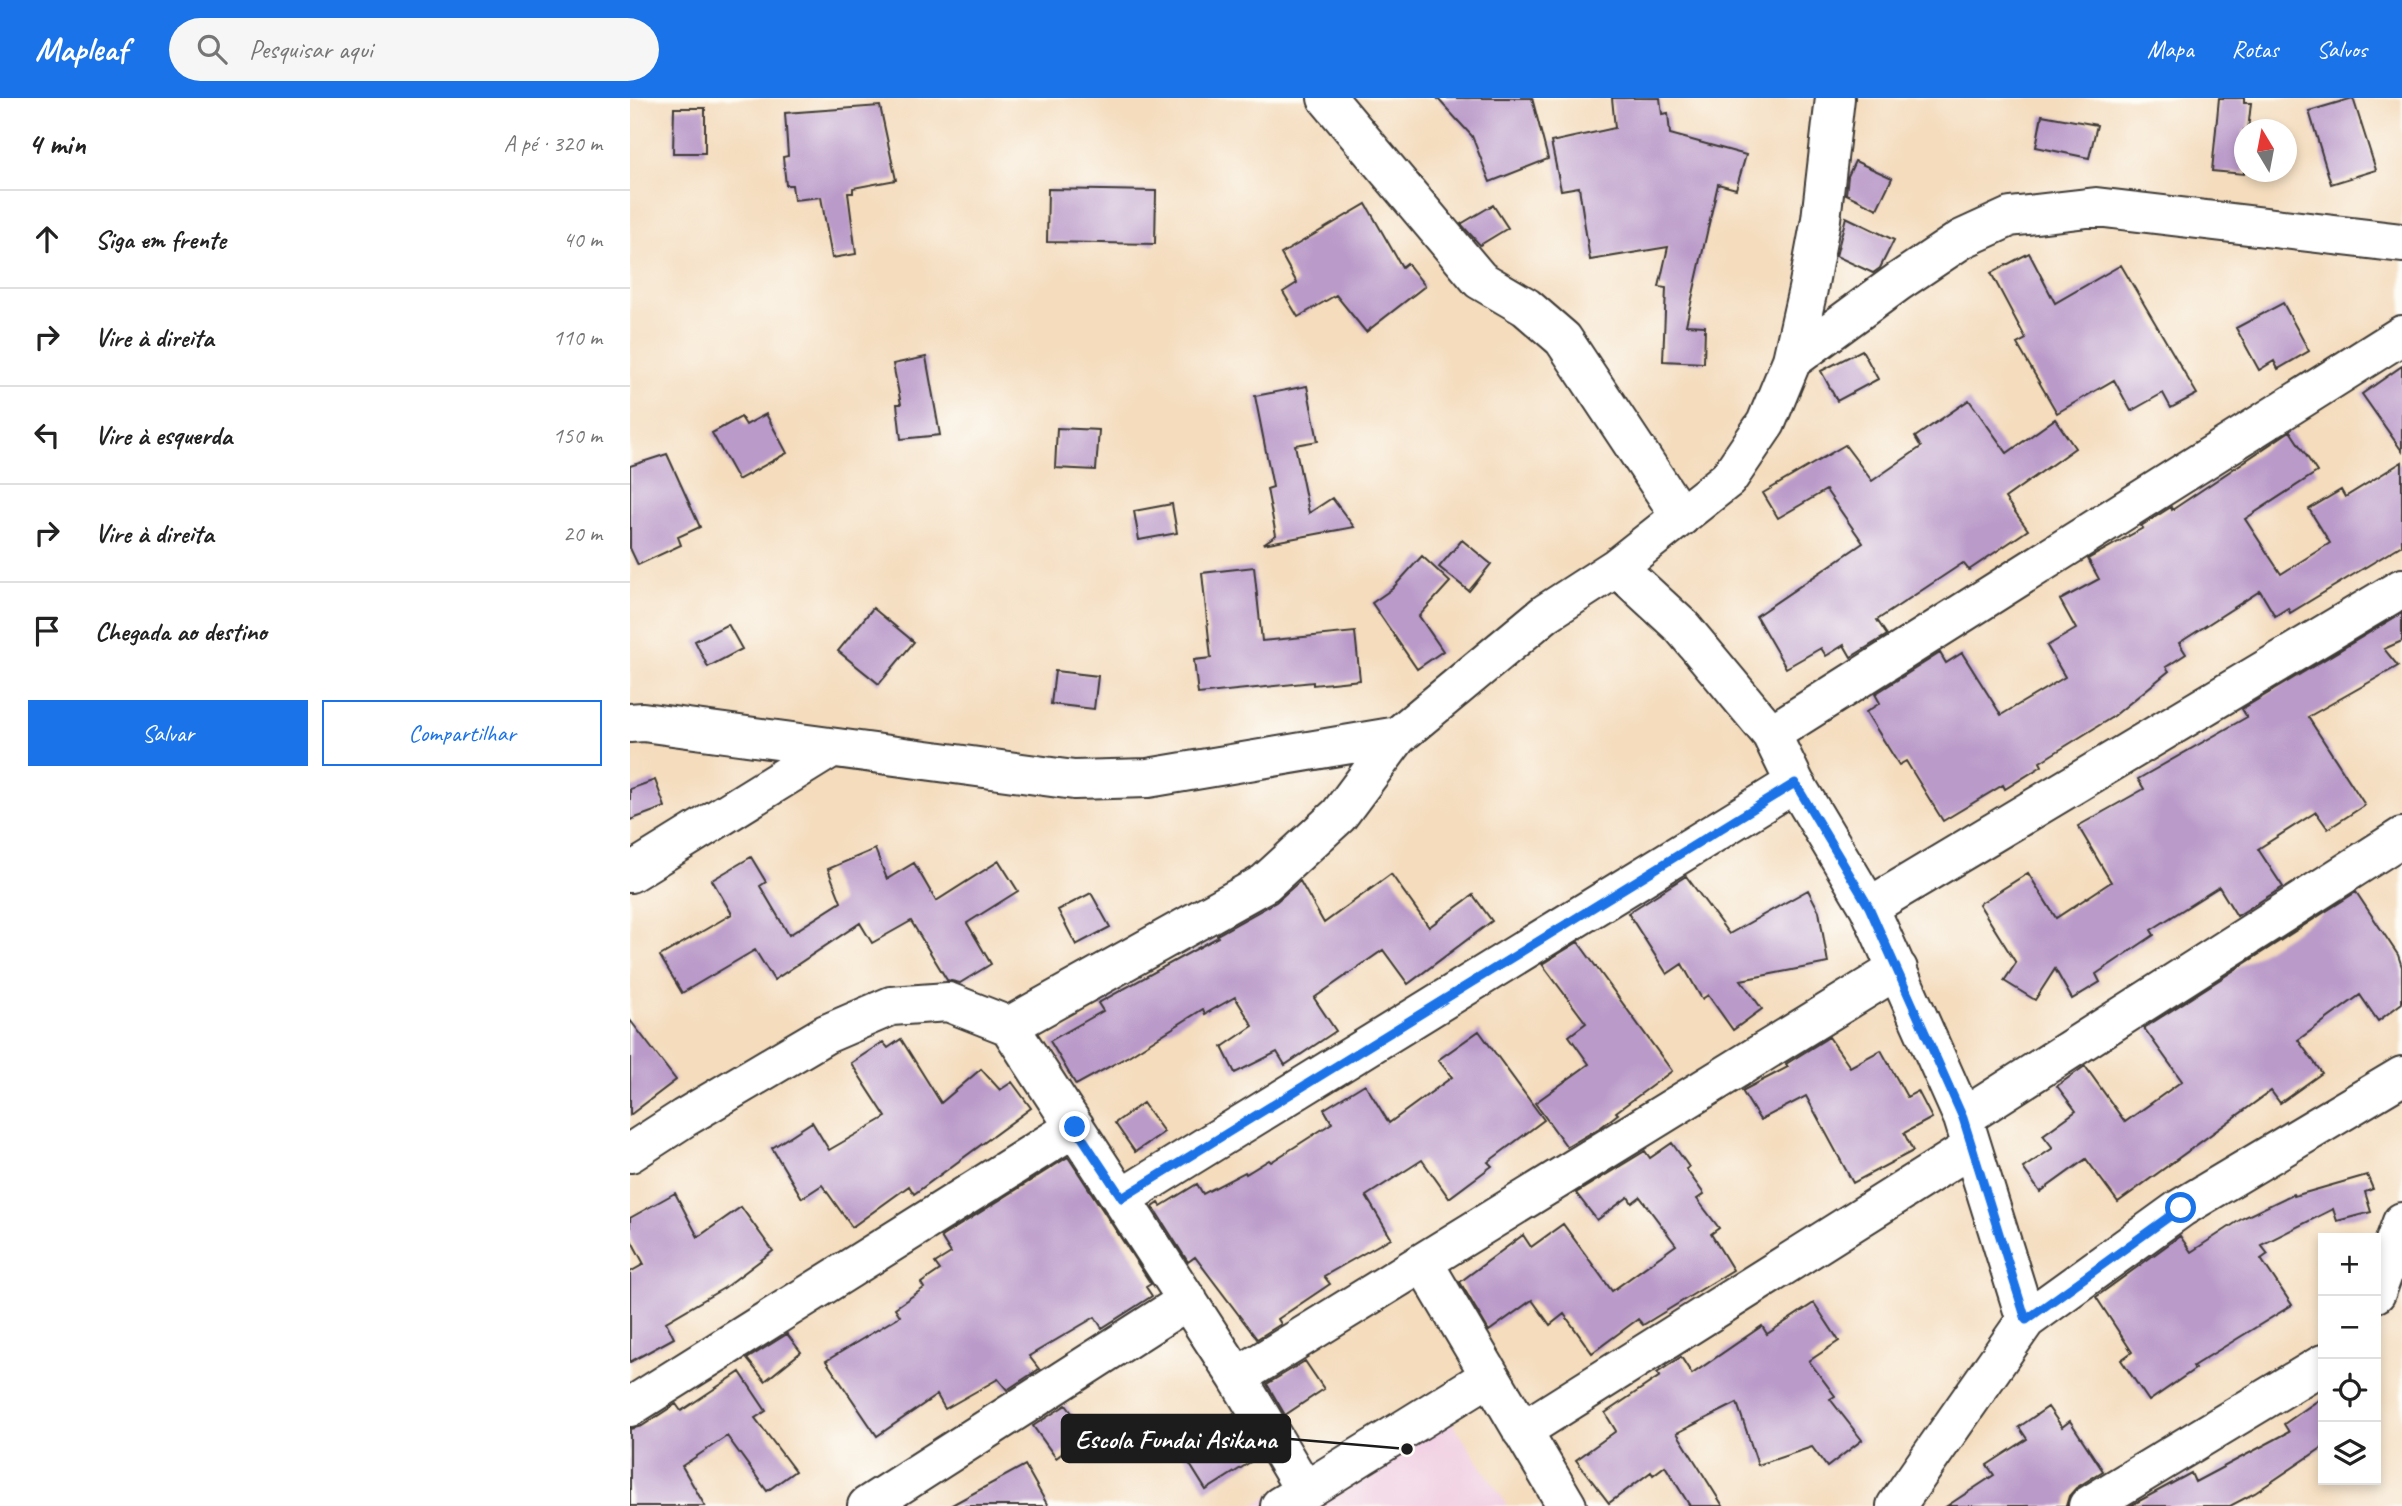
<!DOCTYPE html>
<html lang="pt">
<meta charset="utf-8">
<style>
:root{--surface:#fff;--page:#f6f6f6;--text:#222;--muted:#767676;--line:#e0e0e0;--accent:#1a73e8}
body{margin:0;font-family:Caveat,sans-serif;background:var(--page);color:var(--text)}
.controls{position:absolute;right:21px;bottom:21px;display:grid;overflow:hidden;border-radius:0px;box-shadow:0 4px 10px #0003}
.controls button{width:63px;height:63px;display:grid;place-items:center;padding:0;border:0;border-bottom:2px solid var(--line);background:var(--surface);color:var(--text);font:35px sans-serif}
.compass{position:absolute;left:1604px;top:21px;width:63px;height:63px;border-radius:50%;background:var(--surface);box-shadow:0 4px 10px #0003;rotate:350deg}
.stop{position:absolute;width:21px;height:21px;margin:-16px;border:5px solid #1a73e8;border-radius:50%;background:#fff}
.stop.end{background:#1a73e8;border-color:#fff;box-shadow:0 2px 7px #0008}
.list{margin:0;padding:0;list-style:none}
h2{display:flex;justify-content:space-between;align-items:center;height:91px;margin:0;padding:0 28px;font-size:30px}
h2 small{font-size:23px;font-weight:400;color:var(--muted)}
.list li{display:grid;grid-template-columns:46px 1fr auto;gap:21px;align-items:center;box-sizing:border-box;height:98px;padding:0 28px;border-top:2px solid var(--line)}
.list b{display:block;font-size:26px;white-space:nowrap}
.list em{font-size:23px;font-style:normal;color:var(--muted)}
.actions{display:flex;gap:14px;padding:21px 28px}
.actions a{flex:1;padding:16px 0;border:2px solid var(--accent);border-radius:0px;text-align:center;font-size:24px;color:var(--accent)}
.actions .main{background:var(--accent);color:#fff}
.icon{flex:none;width:38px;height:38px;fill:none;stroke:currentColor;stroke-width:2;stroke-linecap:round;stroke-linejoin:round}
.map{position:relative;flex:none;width:1772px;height:1408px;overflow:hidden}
header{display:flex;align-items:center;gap:42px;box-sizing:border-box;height:98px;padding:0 35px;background:var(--accent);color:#fff}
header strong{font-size:33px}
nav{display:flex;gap:38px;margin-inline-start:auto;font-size:24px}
.search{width:490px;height:63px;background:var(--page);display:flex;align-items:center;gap:18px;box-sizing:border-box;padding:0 24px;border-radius:38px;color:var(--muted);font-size:26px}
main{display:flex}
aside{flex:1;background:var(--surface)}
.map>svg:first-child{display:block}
.built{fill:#f1d0e3}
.building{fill:#ba9ac9}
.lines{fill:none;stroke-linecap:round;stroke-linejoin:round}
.minor-casing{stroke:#3c3934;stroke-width:42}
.minor{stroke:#fff;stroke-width:38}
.route{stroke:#1a73e8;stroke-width:9}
.leader{fill:none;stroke:#1c1c1c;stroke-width:2.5}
.callout-dot{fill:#1c1c1c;stroke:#fdfcf7;stroke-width:2.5}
.callout{fill:#1c1c1c;stroke:#1c1c1c;stroke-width:2.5}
.callout-label{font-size:26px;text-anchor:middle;font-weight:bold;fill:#fff}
</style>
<header>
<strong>Mapleaf</strong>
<div class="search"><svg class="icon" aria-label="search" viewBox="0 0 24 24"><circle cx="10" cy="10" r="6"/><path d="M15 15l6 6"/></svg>Pesquisar aqui</div>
<nav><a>Mapa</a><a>Rotas</a><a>Salvos</a></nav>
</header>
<main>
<aside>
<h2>4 min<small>A pé · 320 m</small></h2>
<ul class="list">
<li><svg class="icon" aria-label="ahead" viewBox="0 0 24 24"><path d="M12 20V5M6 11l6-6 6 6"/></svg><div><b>Siga em frente</b></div><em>40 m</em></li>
<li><svg class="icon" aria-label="right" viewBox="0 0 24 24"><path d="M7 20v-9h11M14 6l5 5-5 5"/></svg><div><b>Vire à direita</b></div><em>110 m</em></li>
<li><svg class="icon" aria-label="left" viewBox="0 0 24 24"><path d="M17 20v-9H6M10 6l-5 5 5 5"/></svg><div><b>Vire à esquerda</b></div><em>150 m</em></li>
<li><svg class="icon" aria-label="right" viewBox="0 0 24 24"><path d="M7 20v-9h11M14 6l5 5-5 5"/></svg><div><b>Vire à direita</b></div><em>20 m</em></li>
<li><svg class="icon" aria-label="arrive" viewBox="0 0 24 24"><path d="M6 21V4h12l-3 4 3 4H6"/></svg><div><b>Chegada ao destino</b></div></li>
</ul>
<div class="actions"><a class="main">Salvar</a><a>Compartilhar</a></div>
</aside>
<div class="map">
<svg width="1772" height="1408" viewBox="0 0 1772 1408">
<rect width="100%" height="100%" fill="#fdfcf7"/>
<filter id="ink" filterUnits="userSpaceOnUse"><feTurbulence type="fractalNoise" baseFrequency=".0143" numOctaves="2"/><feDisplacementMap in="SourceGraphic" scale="14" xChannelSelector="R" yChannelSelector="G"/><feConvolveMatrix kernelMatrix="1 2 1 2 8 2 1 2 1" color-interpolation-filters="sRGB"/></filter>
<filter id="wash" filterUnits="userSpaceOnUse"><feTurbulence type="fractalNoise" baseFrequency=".00686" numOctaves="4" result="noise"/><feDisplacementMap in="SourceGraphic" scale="28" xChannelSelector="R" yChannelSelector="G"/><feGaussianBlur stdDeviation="1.57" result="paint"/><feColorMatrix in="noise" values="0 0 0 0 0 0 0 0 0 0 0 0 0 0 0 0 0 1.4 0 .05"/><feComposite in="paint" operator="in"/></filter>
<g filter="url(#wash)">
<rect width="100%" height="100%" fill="#f4dcbd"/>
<!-- built -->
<path class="built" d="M802 1294 878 1408H623Z"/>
<g id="blocks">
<!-- building -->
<path class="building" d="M807 0H902L918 61 860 84 842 38Z
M982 0H1030L1032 16 1038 15 1040 36 1116 57 1106 91 1088 86 1056 227 1075 228 1074 265 1033 263 1036 190 1029 189 1038 149 960 162 949 89 931 92 921 44 985 30Z
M1589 0H1614V5H1621L1618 32H1614V76L1582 73Z
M1723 0 1746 72 1701 86 1679 13Z
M250 8 266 82 223 90V95H218L226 156 202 160 191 99 164 102 162 87H156L153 59 158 58 155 15Z
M44 10H75V55H43Z
M1412 17 1467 27 1459 60 1406 49Z
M1225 63 1262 80 1247 111 1216 96 1218 78Z
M418 91 526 93 525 146 417 144Z
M736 106 772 169 777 165 795 188 736 234 706 197 668 219 653 194 667 185 651 156Z
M863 107 878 130 850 147 831 126Z
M1216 119 1264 142 1250 170 1243 175 1206 158Z
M1399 155 1425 205 1491 167 1567 296 1541 310 1533 295 1501 313 1484 282 1427 315 1387 246 1396 241 1361 175Z
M1653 205 1679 253 1648 271 1644 263 1629 272 1606 230Z
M1232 252 1248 281 1207 303 1191 273Z
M296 259 310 337 271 341 267 306H271L263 266Z
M1772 268V353L1732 296Z
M677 288 688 343 665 347 679 415 702 400 724 429 633 446 646 437 637 391 643 389 625 298Z
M1339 302 1377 355 1425 321 1445 350 1375 400 1398 432 1339 472 1333 465 1247 522 1257 537 1221 559 1214 547 1196 558 1191 550 1156 570 1126 518 1233 445 1196 392 1148 420 1133 395 1215 347 1242 383 1291 349 1285 339Z
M136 316 157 355 108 382 82 335 111 319 116 327Z
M427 330 469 332 466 372 425 370Z
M1660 333 1687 374 1615 421 1651 476 1700 445 1679 411 1711 392 1715 399 1772 364V447L1660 515 1658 510 1645 518 1630 493 1549 545 1556 556 1536 569 1539 573 1484 618 1410 664 1412 668 1375 691 1373 687 1313 723 1276 663 1269 667 1236 614 1250 605 1245 596 1310 555 1316 565 1332 555 1371 617 1435 579 1417 548 1446 531 1430 502 1469 481 1458 461 1513 430 1511 428 1541 409 1542 412Z
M37 356 70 429 48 439 51 447 8 467 0 450V368Z
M542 406 547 435 509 442 504 413Z
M832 442 861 466 839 493 809 469Z
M792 458 820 484 789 518 813 553 787 571 742 505 762 491Z
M624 469 632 543 725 534 730 582 683 587V584L568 596 564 562 581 560 572 475Z
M243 510 284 544 249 586 208 553Z
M1772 515V543L1754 551 1768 568 1678 619 1735 707 1698 731 1686 714 1628 751 1653 789 1607 818 1589 789 1521 832 1524 837 1466 876 1470 884 1442 901 1425 871 1405 902 1374 883 1386 865 1349 806 1398 775 1426 820 1481 784 1448 728 1514 691 1508 681 1617 619 1612 611Z
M98 526 112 551 78 569 65 543Z
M425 573 468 578 464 611 421 606Z
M25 682 35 709 0 722V691Z
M245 751 257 781 284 765 306 803 369 763 388 793 337 825 361 866 330 885 317 882 281 823 242 845 230 825 144 882 125 852 52 895 30 858 102 816 82 782 121 759 136 784 130 788 159 837 211 804 198 771Z
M761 776 799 829 843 797 862 823 778 886 753 852 684 900 706 933 655 967 647 954 605 975 592 949 623 928 605 899 575 916 573 911 497 959 446 987 420 943 473 913 468 905 588 839 587 837 646 804 670 783 694 825Z
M1056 778 1099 836 1178 792 1189 813 1198 865 1111 882 1132 911 1103 932 1078 897 1072 901 1052 866 1037 876 998 815Z
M1726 794 1768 857 1772 869V905L1748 923 1730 897 1668 942 1692 975 1650 1005 1641 993 1488 1104 1456 1061 1410 1094 1393 1070 1423 1050 1413 1037 1446 1013 1427 988 1455 968 1495 1024 1552 983 1514 930Z
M461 795 480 829 446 847 428 812Z
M948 844 1042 973 986 1014 988 1016 971 1029 937 1049 905 1005 959 966 939 938 956 925 912 866Z
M0 922 46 982 0 1017Z
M849 933 914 1022 858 1064 862 1068 819 1100 792 1062 736 1098 761 1140 694 1178 700 1186 648 1221 651 1226 627 1241 565 1159 558 1164 523 1109 529 1105 531 1108 567 1086 573 1096 615 1074 616 1076 639 1062 641 1064 702 1025 694 1011 735 986 759 1025 822 979 808 962Z
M1199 939 1220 969 1251 952 1277 999 1288 993 1302 1020 1274 1035 1283 1053 1223 1085 1176 998 1130 1022 1112 993 1158 969 1156 966Z
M271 941 311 1005 351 971 370 992 382 984 401 1010 284 1096 279 1088 222 1129 192 1087 172 1100 142 1050 182 1024 199 1052 256 1019 221 965 253 944 258 950Z
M513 1005 534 1034 505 1054 485 1025Z
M1042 1045 1059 1069 1056 1071 1074 1096 1067 1101 1089 1130 1081 1136 1103 1172 1013 1227 1008 1221 962 1255 934 1216 920 1227 902 1202 859 1233 830 1184 893 1137 901 1149 933 1126 982 1193 1046 1147 1010 1099 1002 1105 998 1099 967 1122 946 1095 1015 1053 1020 1060Z
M438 1059 521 1186 516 1189 522 1198 472 1230 465 1219 399 1258 409 1271 377 1292 368 1281 315 1311 307 1297 247 1338 196 1263 270 1218 265 1210 294 1190 291 1185 310 1172 305 1165 321 1155 311 1139Z
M1737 1077 1743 1091 1735 1094 1741 1114 1707 1123 1703 1111 1631 1147 1638 1156 1631 1161 1662 1207 1563 1268 1565 1271 1519 1303 1491 1262 1502 1254 1466 1199 1550 1138 1561 1154 1613 1120 1663 1096 1664 1098Z
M45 1095 68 1139 111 1109 143 1153 94 1190 36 1224 44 1240 0 1264V1174L14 1166 0 1140V1120Z
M1184 1205 1209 1243 1179 1263 1205 1298 1200 1301 1232 1342 1197 1369 1182 1349 1128 1367 1107 1305 1047 1335 1093 1408H1060L1035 1368 1023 1377 1021 1374 979 1405 946 1362 986 1333 975 1315 1030 1278 1027 1275 1051 1259 1062 1276 1132 1228 1137 1236Z
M157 1236 171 1254 135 1283 117 1261Z
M675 1263 694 1291 655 1317 637 1286Z
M110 1274 136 1313 125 1320 165 1373 137 1393 97 1338 52 1368 75 1408H0V1331L12 1328 46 1306 51 1313Z
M1693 1299V1349L1625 1395 1600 1408H1500L1561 1375 1565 1384 1659 1334 1654 1326Z
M436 1307 458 1336 426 1360 403 1328Z
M1418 1309 1432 1329 1440 1323 1473 1373 1446 1390 1439 1398 1436 1408H1317L1364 1377 1357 1367 1397 1341 1389 1329Z
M603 1316 618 1341 612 1345 622 1363 576 1392 549 1349Z
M395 1367 418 1408H320Z"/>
</g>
</g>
<g filter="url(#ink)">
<use href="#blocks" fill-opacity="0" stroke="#3c3934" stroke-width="2"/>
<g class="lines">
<defs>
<path id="minor" d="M697 0 850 182 896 209 933 241 1051 419
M1162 262 1268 184 1332 141 1380 119 1466 109 1772 145
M987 469 1052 529 1141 636 1165 685 1239 809 1333 1020 1396 1222
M0 625 13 624 444 682 518 680 768 638 916 515 987 469 1098 381 1136 325 1162 262 1178 191 1191 121 1205 0
M1141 636 1772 237
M0 775 200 651
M1239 809 1772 490
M379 928 635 785 709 717 768 638
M1333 1020 1772 739
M0 1055 54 1020 196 936 261 908 318 904 379 928 607 1279 675 1393 650 1408
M492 1100 1165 685
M793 1164 937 1408
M1746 1195 1772 1124
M607 1279 1268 871
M0 1309 445 1029
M892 1333 1342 1049
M675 1393 860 1278
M237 1408 558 1202
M1266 1408 1396 1222 1551 1110 1772 978
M1458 1408 1693 1266"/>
</defs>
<!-- minor casing -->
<use href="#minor" class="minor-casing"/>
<!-- minor -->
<use href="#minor" class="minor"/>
</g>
</g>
<g class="lines" filter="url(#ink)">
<!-- route -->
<path class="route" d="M445 1029 492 1100 1165 685 1239 809 1333 1020 1396 1222 1551 1110"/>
</g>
<!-- callouts -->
<path class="leader" d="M777 1351L660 1341"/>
<circle class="callout-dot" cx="777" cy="1351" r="7"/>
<rect class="callout" x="432" y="1317" width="228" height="47" rx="7"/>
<g class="callout-label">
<text x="546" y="1350">Escola Fundai Asikana</text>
</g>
</svg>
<div class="controls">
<button>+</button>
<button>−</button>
<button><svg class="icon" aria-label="locate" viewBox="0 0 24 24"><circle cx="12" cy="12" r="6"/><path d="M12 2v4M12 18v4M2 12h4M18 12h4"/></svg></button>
<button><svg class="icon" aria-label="layers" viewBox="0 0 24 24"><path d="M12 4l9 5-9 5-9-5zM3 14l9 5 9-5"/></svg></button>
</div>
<svg class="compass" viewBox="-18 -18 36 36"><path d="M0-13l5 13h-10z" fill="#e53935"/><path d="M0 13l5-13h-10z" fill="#767676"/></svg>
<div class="stop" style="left:1551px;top:1110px"></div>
<div class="stop end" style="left:445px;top:1029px"></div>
</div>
</main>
